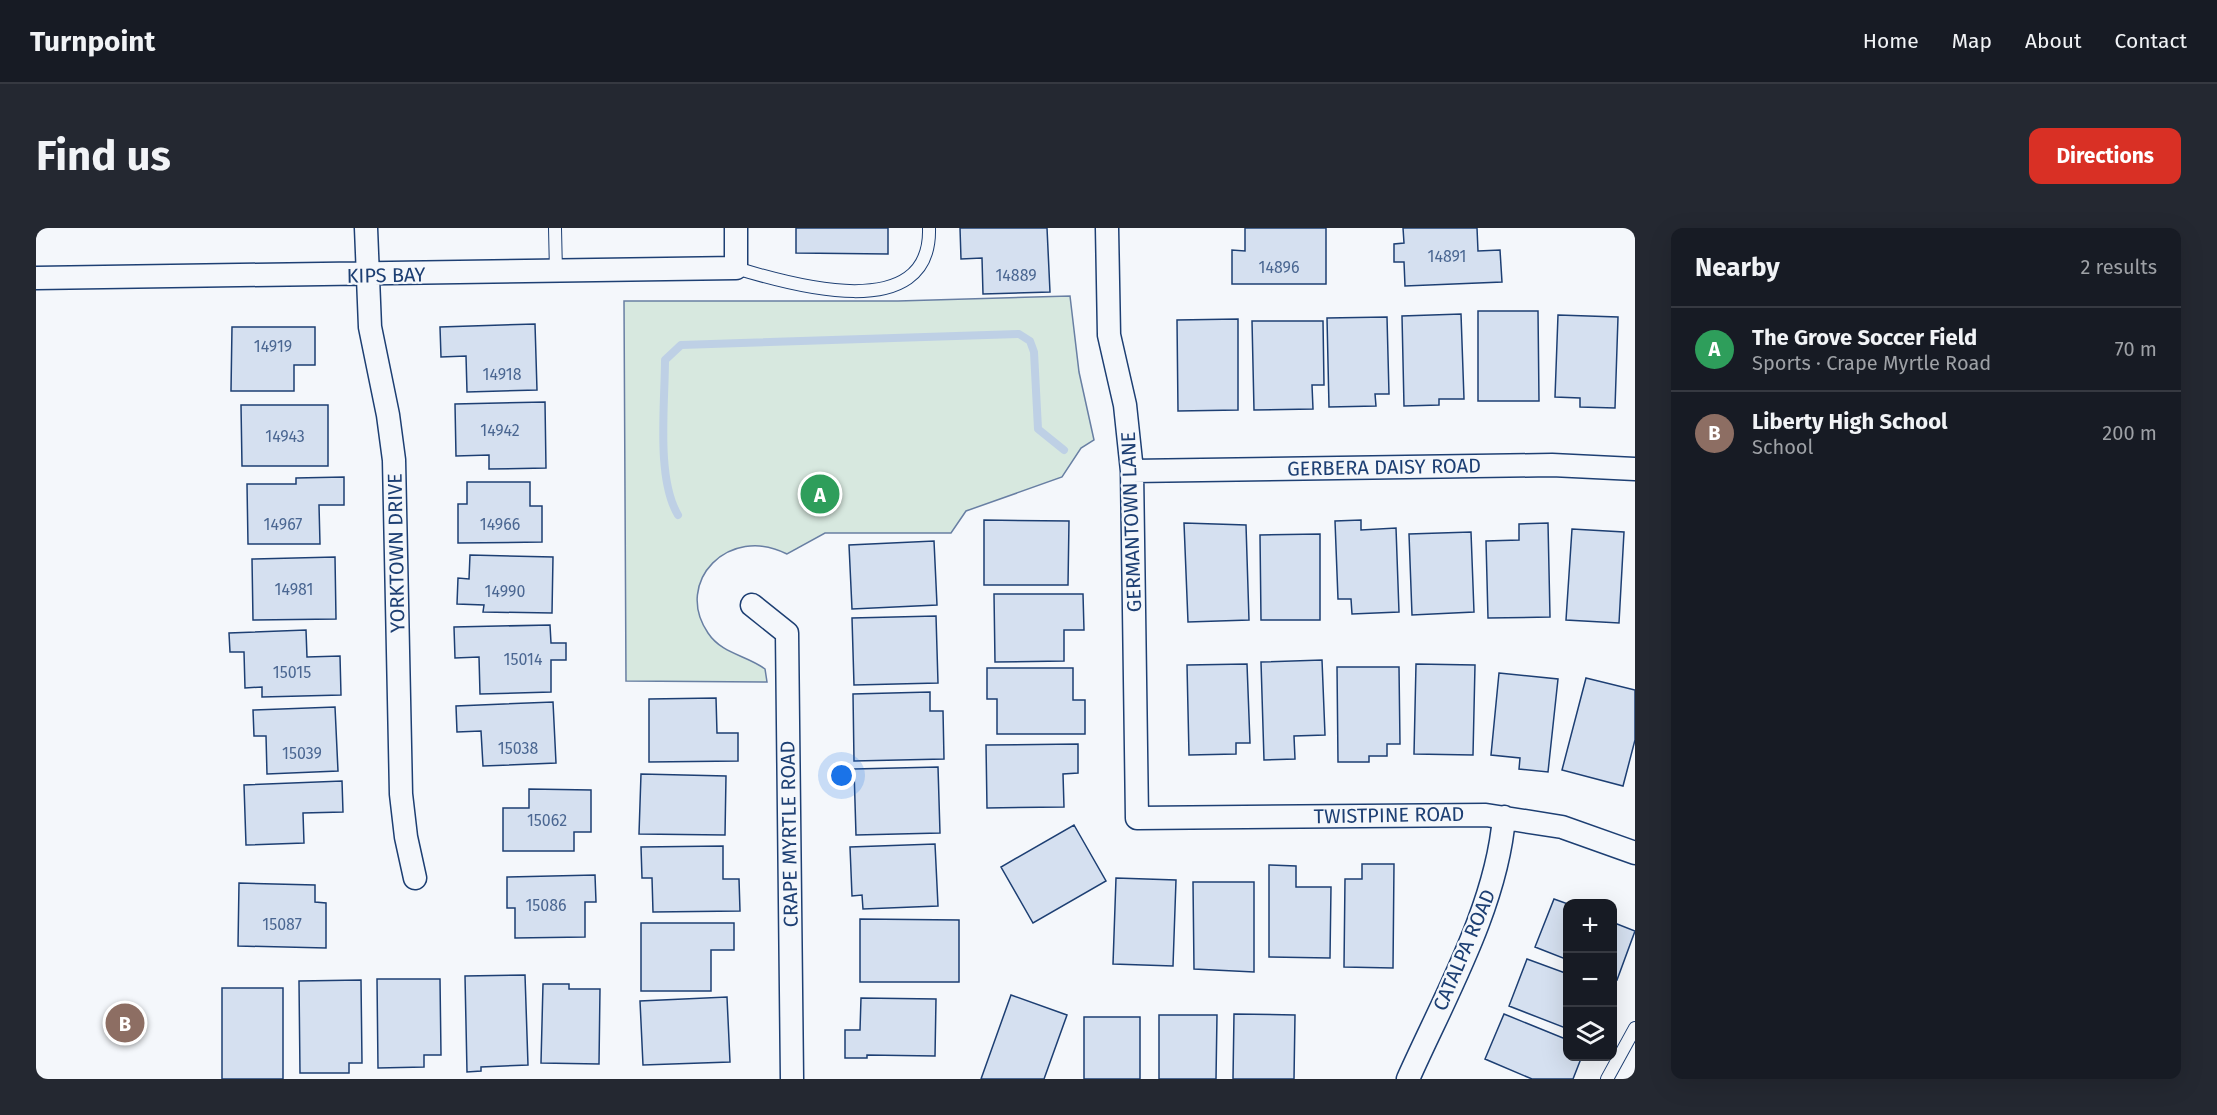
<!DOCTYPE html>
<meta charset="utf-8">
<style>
:root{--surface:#171b24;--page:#242831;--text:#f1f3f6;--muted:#9ea1a6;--line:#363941;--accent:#d93025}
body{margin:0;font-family:"Fira Sans",sans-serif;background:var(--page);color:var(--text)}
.controls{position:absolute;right:18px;bottom:18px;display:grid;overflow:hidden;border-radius:12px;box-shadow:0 6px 24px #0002}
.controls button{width:54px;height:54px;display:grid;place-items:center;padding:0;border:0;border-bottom:2px solid var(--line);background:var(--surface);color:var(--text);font:30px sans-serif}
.you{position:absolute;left:806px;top:548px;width:21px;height:21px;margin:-15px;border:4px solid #fff;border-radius:50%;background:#1a73e8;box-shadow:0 0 0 9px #1a73e833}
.badge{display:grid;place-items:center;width:39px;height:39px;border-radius:50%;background:var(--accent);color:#fff;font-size:20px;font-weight:700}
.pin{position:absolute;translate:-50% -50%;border:3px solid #fff;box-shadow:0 2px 6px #0006}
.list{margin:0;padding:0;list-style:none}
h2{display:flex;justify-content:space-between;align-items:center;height:78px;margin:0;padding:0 24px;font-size:26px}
h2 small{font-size:20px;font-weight:400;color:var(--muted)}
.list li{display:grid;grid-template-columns:39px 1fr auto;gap:18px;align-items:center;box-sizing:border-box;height:84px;padding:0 24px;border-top:2px solid var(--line)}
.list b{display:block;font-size:22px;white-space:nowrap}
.list p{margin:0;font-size:20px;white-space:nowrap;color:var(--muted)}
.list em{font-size:20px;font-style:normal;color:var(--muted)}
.icon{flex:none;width:33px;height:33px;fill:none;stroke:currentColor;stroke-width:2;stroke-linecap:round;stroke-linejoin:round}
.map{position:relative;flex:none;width:1599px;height:851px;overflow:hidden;border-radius:12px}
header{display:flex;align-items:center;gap:36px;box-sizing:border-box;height:84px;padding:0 30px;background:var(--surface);border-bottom:2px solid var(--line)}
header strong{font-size:28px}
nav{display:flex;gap:33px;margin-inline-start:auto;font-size:21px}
.intro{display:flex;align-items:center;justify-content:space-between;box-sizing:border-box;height:144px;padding:0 36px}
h1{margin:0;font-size:42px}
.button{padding:15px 27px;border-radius:12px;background:var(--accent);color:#fff;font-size:21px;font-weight:700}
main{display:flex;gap:36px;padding:0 36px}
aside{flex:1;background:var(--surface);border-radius:12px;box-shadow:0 6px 24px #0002}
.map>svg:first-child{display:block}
.green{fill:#d7e8df;stroke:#687fa3;stroke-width:1.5}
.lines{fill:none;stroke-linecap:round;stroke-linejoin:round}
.stream{stroke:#bed0e5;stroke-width:8}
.building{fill:#d5e0f0;stroke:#1d3f73;stroke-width:1.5}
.lane-casing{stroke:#1d3f73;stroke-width:14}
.street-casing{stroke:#1d3f73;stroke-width:25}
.lane{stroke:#f4f7fb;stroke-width:12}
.street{stroke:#f4f7fb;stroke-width:22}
.labels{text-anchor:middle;stroke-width:4.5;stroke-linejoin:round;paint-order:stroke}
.number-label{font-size:16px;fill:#4b6792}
.street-label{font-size:20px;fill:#1d3f73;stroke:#f4f7fb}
</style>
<header>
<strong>Turnpoint</strong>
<nav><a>Home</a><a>Map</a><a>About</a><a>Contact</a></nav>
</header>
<div class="intro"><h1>Find us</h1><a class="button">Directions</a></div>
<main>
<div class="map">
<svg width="1599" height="851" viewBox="0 0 1599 851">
<rect width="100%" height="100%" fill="#f4f7fb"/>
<!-- green -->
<path class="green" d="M1034 68 1043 144 1058 212 1045 220 1026 249 930 283 915 305H789L751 326C693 296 637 354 672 405 686 426 710 427 729 441L731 454 590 453 588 73H862Z"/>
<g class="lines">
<!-- stream -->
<path class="stream" d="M642 287C620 250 629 176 629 132L645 117 983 106 994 113 998 124 1002 201 1028 222"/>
</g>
<!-- building -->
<path class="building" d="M760 0H852V26L760 25Z
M924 0H1011L1014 64 947 66 946 30 925 31Z
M1209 0H1290V56H1196V22L1209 23Z
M1367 0H1441L1442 23 1464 22 1466 54 1369 58 1368 34H1358V16L1368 15Z
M1442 83H1502L1503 173H1442Z
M1425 86 1428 171H1403V177L1368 178 1366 88Z
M1522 87 1582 89 1579 180 1544 179V170L1519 169Z
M1351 89 1353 166H1339L1340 178 1293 179 1291 90Z
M1202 91V182L1142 183 1141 92Z
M1216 93H1287L1288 157H1276L1277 181 1218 182Z
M499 96 501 162 431 164 430 128 405 129 404 99Z
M196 99H279V137H258V163H195Z
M509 174 510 240 453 241V227L420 228 419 176Z
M205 177H292V238H206Z
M308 249V277H283L284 316H212L211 256H260V250Z
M431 254H494V278H506V314L422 315V276H431Z
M948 292 1033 293 1032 357H948Z
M1325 292V302L1360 300 1363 384 1316 386 1315 371H1302L1299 293Z
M1148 295 1210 297 1213 392 1152 394Z
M1512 295 1514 389 1452 390 1450 313 1483 312V296Z
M1536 301 1588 304 1583 395 1530 392Z
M1435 304 1438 384 1376 387 1373 306Z
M1284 306V392H1225L1224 307Z
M898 313 901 377 816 381 813 317Z
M434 327 517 329 516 385 447 384 448 377 421 376 422 350 433 351Z
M299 329 300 391 217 392 216 331Z
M958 366H1047L1048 402H1028V433L959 434Z
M900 388 902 455 818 457 816 390Z
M514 397 515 415H530V432H515V464L444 466 443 429 419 430 418 399Z
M270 402 271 429 304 428 305 467 226 469V459L209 460 208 424H194L193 405Z
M1286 432 1289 507 1258 508 1259 531 1228 532 1225 434Z
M1211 436 1214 515H1200V526L1153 527 1151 437Z
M1380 436 1439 437 1437 527 1378 526Z
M1301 439H1363L1364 516H1351V528H1333V534H1302Z
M951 440H1037V472H1049V506H961V471H951Z
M1463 445 1522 451 1512 544 1483 541 1484 530 1455 527Z
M1550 450 1599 462V512L1587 558 1526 542Z
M894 464V483H907L908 531 818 533 817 466Z
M680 470 681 505H702V533L613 534V471Z
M517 474 520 535 447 538 445 503 421 504 420 478Z
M299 479 302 543 231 546 230 508H218L217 482Z
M1042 516V545L1027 546 1028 579 951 580 950 517Z
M902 539 904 605 820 607 818 541Z
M605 546 690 548 689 607 603 606Z
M306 553 307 584 267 585 268 615 210 617 208 557Z
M493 561 555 562V604H538V623H467V580H493Z
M1038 597 1070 653 997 695 965 639Z
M899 616 902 678 827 681 826 667 816 668 814 619Z
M687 618V651H703L704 683 617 684 616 650H606L605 619Z
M1326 636H1358L1357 740 1308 739 1309 651H1326Z
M1233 637 1260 638V659H1295L1294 730 1233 729Z
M559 647 560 674H549V709L479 710V680H471V649Z
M1080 650 1140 652 1137 738 1077 736Z
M1157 654H1218V744L1158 741Z
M203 655 279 657V674L290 675V720L202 718Z
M1518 671 1532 676V732L1499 719Z
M824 691 923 692V754H824Z
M1576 694 1599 703 1581 752 1576 750Z
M605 695H698V722H675V763H605Z
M1491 731 1532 746V801L1473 778Z
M489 747 492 837 445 839V843L431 844 429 748Z
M341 751H404L405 827H388V839L342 840Z
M325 752 326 835H313V845H264L263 753Z
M507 756H533V761H564L563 836 505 835Z
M186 760H247V851H186Z
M975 767 1031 787 1008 851H945Z
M691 769 694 834 607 837 604 773Z
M825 770 900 771 899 828 831 827V830H809V802H824Z
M1198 786 1259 787 1258 851H1197Z
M1468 786 1532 812V828H1546L1537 851H1496L1449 831Z
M1123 787H1181L1180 851H1123Z
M1048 789H1104V851H1048Z"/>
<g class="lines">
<defs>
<path id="lane" d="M519 0 520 44
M700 40C755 57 896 98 893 0
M1571 851 1599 800"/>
<path id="street" d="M330 0 334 99 352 187 358 232 365 566 370 609 379 650
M1071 0 1073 107 1089 177 1096 243 1101 590 1450 587 1526 599 1599 625
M0 50 700 40V0
M1096 243 1516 237 1599 241
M716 377 751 405 756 851
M1372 851C1408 770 1461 678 1468 589"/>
</defs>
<!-- lane casing -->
<use href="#lane" class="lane-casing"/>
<!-- street casing -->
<use href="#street" class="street-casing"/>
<!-- lane -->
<use href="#lane" class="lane"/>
<!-- street -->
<use href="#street" class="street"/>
</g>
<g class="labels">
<!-- number labels -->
<g class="number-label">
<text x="1411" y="34">14891</text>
<text x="1243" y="45">14896</text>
<text x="980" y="53">14889</text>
<text x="237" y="124">14919</text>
<text x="466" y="152">14918</text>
<text x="464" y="208">14942</text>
<text x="249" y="214">14943</text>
<text x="247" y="302">14967</text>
<text x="464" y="302">14966</text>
<text x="258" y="367">14981</text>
<text x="469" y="369">14990</text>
<text x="487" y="437">15014</text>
<text x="256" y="450">15015</text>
<text x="482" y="526">15038</text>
<text x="266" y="531">15039</text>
<text x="511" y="598">15062</text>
<text x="510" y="683">15086</text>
<text x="246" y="702">15087</text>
</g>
<!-- street labels -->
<g class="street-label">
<text transform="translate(350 47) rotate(-1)" y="7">KIPS BAY</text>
<text transform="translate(1348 239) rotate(-1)" y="7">GERBERA DAISY ROAD</text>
<text transform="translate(1095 294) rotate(-92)" y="7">GERMANTOWN LANE</text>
<text transform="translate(360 325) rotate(-91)" y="7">YORKTOWN DRIVE</text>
<text transform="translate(1353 587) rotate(-1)" y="7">TWISTPINE ROAD</text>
<text transform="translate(753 606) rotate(-91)" y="7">CRAPE MYRTLE ROAD</text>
<text transform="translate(1428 722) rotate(-67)" y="7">CATALPA ROAD</text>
</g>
</g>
</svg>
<div class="controls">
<button>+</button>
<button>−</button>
<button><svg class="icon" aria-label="layers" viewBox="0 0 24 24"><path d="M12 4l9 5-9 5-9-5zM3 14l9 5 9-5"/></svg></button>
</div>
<div class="you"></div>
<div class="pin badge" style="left:784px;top:266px;background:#2e9e5b">A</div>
<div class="pin badge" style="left:89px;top:795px;background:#8d6e63">B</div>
</div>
<aside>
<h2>Nearby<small>2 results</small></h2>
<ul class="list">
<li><span class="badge" style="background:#2e9e5b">A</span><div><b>The Grove Soccer Field</b><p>Sports · Crape Myrtle Road</p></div><em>70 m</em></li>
<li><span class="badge" style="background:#8d6e63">B</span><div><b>Liberty High School</b><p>School</p></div><em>200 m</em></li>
</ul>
</aside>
</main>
